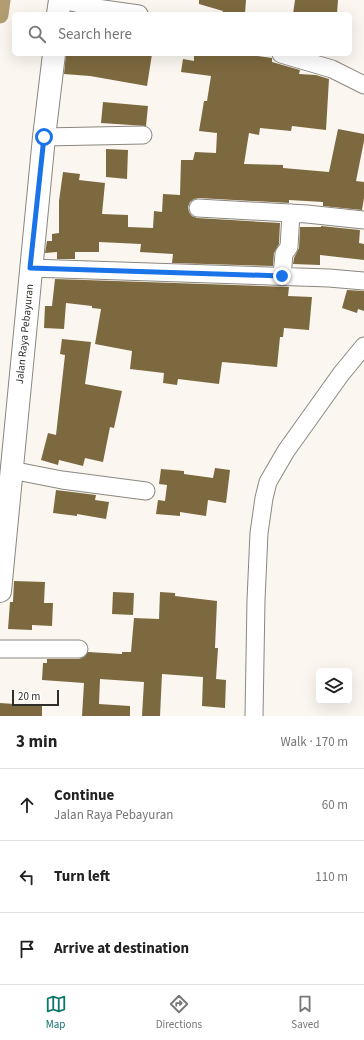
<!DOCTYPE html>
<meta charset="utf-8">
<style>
:root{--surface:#fff;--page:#f6f6f6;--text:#222;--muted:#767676;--line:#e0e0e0;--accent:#0f766e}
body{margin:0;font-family:"Source Sans 3",sans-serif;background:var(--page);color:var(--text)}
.controls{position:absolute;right:12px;bottom:12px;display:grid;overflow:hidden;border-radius:6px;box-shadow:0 4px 16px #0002}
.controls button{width:36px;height:36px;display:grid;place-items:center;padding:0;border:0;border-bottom:1px solid var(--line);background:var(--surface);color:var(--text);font:20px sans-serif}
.scale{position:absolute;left:12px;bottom:10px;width:47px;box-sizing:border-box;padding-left:4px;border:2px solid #2f2e2b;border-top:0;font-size:11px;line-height:14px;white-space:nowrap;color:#2f2e2b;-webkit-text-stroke:3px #fff;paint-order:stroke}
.stop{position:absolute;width:12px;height:12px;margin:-9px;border:3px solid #1a73e8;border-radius:50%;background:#fff}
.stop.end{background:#1a73e8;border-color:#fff;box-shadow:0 1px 4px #0008}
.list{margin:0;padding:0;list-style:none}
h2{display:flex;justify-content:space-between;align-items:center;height:52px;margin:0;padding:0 16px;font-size:17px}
h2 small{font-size:13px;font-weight:400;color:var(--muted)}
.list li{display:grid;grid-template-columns:26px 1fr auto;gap:12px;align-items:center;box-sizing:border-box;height:72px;padding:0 16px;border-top:1px solid var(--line)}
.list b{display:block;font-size:15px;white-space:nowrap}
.list p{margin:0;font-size:13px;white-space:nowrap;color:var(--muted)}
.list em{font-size:13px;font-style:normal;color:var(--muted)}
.icon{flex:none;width:22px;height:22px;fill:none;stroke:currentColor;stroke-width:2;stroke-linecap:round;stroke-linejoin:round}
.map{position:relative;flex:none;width:364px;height:716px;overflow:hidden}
.search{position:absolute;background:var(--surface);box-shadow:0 4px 16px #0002;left:12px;right:12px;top:12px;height:44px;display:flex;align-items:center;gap:10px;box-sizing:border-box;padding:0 14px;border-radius:6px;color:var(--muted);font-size:15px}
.sheet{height:268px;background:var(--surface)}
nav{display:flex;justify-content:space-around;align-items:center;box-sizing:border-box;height:56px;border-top:1px solid var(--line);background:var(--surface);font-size:11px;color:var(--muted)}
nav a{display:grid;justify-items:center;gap:2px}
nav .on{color:var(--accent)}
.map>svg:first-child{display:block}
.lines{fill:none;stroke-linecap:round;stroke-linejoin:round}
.canal{stroke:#b19d71;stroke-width:17}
.building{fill:#7c693f}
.minor-casing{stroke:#8a8780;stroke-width:19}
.major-casing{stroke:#8a8780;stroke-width:24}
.minor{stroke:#fff;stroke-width:17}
.major{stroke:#fff;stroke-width:22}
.route{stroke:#1a73e8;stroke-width:5}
.labels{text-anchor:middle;stroke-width:4;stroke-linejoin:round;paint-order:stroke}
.street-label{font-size:11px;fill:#2f2e2b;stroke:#fff}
</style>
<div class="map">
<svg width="364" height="716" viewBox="0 0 364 716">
<rect width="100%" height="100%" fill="#fbf7f0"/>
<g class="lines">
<!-- canal -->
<path class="canal" d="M0 15 2 0"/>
</g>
<!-- building -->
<path class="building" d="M199 0H246L245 14H222L223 11 199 4Z
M295 0H338L337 14H293Z
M66 54H152L147 86 90 76 64 74Z
M194 54H243L272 58V62L300 70 299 74 316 75 329 79 326 130 292 126 291 131 260 128 259 135 249 133 244 164 283 165V168L329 172 338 129 364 134V141L356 181 364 182V198L362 210 323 206V202L289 200V203L199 198 194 199 190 202 188 207 189 212 192 216 197 218 280 223 279 244 274 253 273 266 172 263 173 254 140 252 141 244 99 242V252H75V259H57V252L45 253 47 241H52V234L59 233V201L63 172 80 174 79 180 105 183 102 214 128 215V227L153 228 154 211 162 212 163 194 180 195 181 160H193L195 152 216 153 217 133 199 131 204 101H207L211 76 181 72 183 59 194 61Z
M103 102 148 106 146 126 101 123Z
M106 149 128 150 127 179 106 177Z
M321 226 360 230 359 243 364 244V260L320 255V265L293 264 294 258 299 248 300 227H321Z
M55 279 289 287 288 296 312 297 309 330 284 328 283 337H280L277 367 222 362 219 384 178 379 177 385 163 383 164 373 130 369 132 351 95 344 101 309 92 308V306L66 303 64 329 44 328 45 306H52Z
M347 290 364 291V311L358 309 357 313 342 308Z
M62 339 91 342 85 384 122 391 114 428 110 427 103 462 85 458 83 466 59 460 58 465 41 460 48 433 56 435 65 355 60 354Z
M215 468 230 470 226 503 208 500 206 516 180 512V516L156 514 158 500 165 501 167 485 159 484 161 469 184 471V474L213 478Z
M56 490 96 495 95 500 109 502 106 519 77 514V516L53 513Z
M14 581 45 582 44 603H53L52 626 32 625V630L8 629 10 602H13Z
M113 592 134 593 133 615 112 614Z
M160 592 175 593V596L217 601 215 648H218L216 679 226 680 225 708 202 706 203 677 162 674 160 716H142L144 682 100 679 99 704 130 706V716H82L84 683 42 680 43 663H47V659H79L84 657 88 652 122 654V652H131L134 618 159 619Z
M0 703 42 706V716H0Z"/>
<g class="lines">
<defs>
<path id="minor" d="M63 0 97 8 139 14
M281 54 332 69 364 85
M44 137 143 135
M198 208 307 214 364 220
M30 268 329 278 364 281
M282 276 284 254 289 247 291 213
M11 470 62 480 146 491
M0 649H79
M254 716 256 600 259 533 264 498 268 482 286 451 341 374 364 346"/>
<path id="major" d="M58 14 60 0
M0 591 44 137 54 54"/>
</defs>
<!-- minor casing -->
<use href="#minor" class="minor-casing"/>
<!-- major casing -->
<use href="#major" class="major-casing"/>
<!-- minor -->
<use href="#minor" class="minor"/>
<!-- major -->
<use href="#major" class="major"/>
</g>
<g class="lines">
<!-- route -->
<path class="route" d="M44 137 30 268 282 276"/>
</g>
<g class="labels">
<!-- street labels -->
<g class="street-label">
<text transform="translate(24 334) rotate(-84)" y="4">Jalan Raya Pebayuran</text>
</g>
</g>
</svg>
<div class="controls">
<button><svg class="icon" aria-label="layers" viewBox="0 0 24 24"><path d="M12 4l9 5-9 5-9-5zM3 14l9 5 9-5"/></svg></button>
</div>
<div class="scale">20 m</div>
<div class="stop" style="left:44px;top:137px"></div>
<div class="stop end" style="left:282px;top:276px"></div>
<div class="search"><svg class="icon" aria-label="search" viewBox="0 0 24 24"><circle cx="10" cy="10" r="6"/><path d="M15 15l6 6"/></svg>Search here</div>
</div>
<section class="sheet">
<h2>3 min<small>Walk · 170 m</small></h2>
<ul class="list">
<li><svg class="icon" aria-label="ahead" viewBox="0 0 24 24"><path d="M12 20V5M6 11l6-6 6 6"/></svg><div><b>Continue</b><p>Jalan Raya Pebayuran</p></div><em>60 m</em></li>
<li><svg class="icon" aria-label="left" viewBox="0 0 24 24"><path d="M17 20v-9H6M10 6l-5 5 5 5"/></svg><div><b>Turn left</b></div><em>110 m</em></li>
<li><svg class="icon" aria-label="arrive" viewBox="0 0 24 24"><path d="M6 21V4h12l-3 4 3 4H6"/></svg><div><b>Arrive at destination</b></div></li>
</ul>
</section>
<nav>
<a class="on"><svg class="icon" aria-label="map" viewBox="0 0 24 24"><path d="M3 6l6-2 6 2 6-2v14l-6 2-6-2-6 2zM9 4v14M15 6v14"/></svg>Map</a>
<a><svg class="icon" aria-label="directions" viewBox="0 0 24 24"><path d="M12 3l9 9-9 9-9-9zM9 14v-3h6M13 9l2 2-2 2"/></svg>Directions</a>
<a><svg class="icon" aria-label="saved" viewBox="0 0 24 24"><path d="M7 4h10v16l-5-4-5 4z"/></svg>Saved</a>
</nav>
